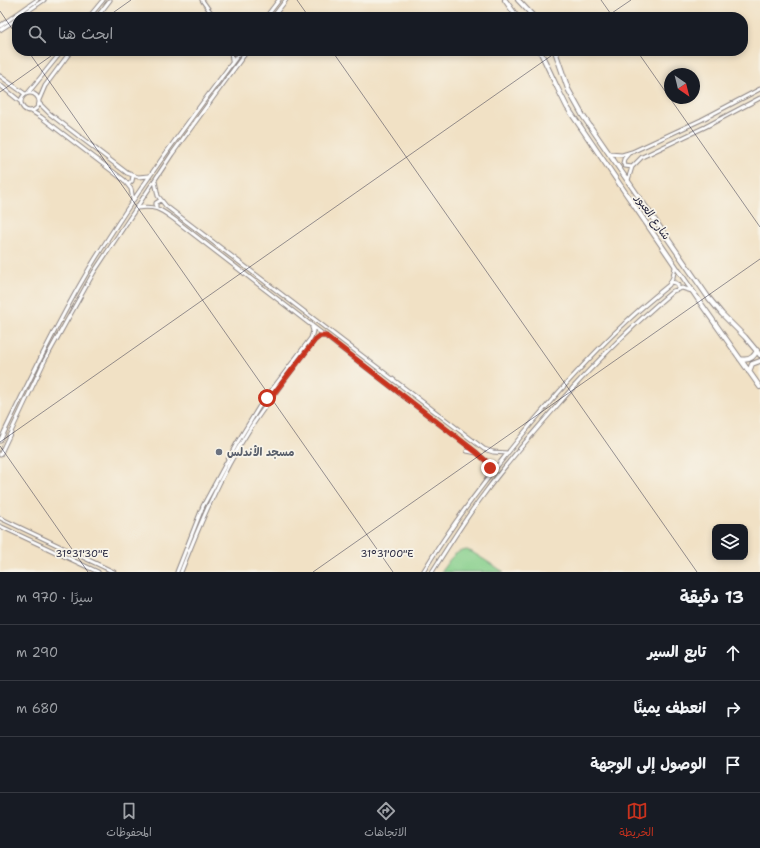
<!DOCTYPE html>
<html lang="ar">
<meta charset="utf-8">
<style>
:root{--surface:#171b24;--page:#242831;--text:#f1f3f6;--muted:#9ea1a6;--line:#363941;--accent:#c8321e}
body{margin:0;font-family:"Shantell Sans","Playpen Sans Arabic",sans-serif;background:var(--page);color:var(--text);direction:rtl}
.controls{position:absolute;right:12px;bottom:12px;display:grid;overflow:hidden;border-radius:8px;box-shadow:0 2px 6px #0003}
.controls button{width:36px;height:36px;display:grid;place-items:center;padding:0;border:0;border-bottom:1px solid var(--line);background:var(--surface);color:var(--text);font:20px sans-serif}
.compass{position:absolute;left:664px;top:68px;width:36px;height:36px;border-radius:50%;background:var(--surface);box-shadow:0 2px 6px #0003;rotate:145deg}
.stop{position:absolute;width:12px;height:12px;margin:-9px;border:3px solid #c8321e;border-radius:50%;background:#fff}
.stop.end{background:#c8321e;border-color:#fff;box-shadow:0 1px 4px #0008}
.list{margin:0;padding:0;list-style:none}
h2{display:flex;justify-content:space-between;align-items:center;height:52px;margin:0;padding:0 16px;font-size:17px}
h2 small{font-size:13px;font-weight:400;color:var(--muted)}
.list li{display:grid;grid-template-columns:26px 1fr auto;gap:12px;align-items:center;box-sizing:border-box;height:56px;padding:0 16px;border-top:1px solid var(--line)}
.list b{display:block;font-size:15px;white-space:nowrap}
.list em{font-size:13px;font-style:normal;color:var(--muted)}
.icon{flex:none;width:22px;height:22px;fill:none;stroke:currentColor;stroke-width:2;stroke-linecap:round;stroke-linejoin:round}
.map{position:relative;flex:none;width:760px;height:572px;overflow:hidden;direction:ltr}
.search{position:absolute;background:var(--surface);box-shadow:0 2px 6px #0003;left:12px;right:12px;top:12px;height:44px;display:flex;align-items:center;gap:10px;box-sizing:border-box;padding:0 14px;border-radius:16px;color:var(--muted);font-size:15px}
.sheet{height:220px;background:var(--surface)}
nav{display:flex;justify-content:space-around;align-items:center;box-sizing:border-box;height:56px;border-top:1px solid var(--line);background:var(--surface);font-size:11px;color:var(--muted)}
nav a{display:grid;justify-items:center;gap:2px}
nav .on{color:var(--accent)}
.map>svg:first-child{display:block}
.green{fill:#86cf8b;stroke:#547863}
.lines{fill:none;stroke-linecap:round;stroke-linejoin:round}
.secondary-casing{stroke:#8a8280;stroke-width:5}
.primary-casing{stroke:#8a8280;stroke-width:6}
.secondary{stroke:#fff;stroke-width:3}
.primary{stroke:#fff;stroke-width:4}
.route{stroke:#c8321e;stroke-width:5}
.ticks{fill:none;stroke:#22223b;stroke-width:1;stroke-opacity:0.45}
.worship-dot{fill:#6b7280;stroke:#f7f3e8;stroke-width:1.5}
.labels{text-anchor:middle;stroke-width:3.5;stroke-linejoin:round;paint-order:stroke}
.street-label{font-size:11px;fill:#22223b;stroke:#f7f3e8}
.worship-label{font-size:11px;font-weight:bold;fill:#5b616d;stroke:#f7f3e8;text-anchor:start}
.ticks-label{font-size:10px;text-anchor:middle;fill:#22223b;stroke:#f7f3e8;stroke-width:3.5;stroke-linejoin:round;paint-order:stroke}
</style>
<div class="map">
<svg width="760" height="572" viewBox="0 0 760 572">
<rect width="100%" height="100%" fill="#f7f3e8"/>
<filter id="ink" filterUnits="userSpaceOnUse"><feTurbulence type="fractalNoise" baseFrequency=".025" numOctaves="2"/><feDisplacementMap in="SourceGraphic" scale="8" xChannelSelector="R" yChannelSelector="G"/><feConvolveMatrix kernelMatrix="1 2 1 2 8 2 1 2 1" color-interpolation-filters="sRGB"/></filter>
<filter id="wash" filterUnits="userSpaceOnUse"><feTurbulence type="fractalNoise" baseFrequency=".012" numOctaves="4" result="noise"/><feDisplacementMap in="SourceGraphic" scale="16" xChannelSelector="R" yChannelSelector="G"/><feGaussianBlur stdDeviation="0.9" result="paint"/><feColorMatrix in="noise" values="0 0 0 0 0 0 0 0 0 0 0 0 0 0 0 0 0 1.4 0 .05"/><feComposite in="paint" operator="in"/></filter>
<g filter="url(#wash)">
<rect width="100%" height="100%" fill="#f1e1c5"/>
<!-- green -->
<path class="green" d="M467 550 472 552 504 572H441C448 562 453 551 467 550Z"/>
</g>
<g filter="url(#ink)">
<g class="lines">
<defs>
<path id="secondary" d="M202 0 214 17
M19 17 44 0
M89 17 103 0
M97 17 110 0
M266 17 279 0
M273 17 286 0
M0 26 37 0
M0 30 17 19
M231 51 232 61
M0 76 25 94
M0 85 21 102
M21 102a9 9 0 1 1 18 0a9 9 0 1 1-18 0Z
M28 93 62 51
M39 100 45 86 71 51
M39 103 50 114 127 173 138 177 149 176
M31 111 41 117 124 180 131 189 133 200
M629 153 624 159 623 163 625 166 632 167
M609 154 622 155 632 152 701 120 760 89
M628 180 632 167 642 157 705 127 760 98
M155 181 158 196 166 206 484 449 493 452 507 453
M128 185 132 181 133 176
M137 208C156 205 161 210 175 220L477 453 486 461 491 473
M156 208V203L161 200
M671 282 676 283 678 285V289
M0 441C28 383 56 325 89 269 135 193 188 122 241 51
M467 451 477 453
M0 455 45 360 94 272 172 154 247 51
M0 518 114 572
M0 526 98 572
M177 572 203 506 237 443 259 407 311 338 313 331 311 324
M181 572C200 524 220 476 248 432 268 400 292 371 314 341L320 336H326
M423 572C455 519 493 470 532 423 561 389 591 355 623 325 637 311 653 298 669 285L673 277 675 267
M432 572C449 545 465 519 484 494 510 458 540 425 569 392 602 356 636 322 673 291L682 288 692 291"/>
<path id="primary" d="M505 0 517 17
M518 0 534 17
M540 51 557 87 567 107 702 305 760 387
M555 51 568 89 583 116 708 297 722 314 745 337 760 355
M740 359C748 361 754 358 757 350
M749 372 752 364 760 361"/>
</defs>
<!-- secondary casing -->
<use href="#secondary" class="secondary-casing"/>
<!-- primary casing -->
<use href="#primary" class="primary-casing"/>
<!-- secondary -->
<use href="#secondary" class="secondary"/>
<!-- primary -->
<use href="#primary" class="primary"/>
</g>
</g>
<g class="lines" filter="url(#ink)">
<!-- route -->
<path class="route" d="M267 398 269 400 315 340 320 336H326L477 453 486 461 490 468"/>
</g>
<!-- ticks -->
<path class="ticks" d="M297 0 309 17M601 0 613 17M0 11 17 36M107 17 131 0M606 17 631 0M28 51 393 572M332 51 697 572M637 51 760 227M0 92 58 51M0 442 558 51M0 446 88 572M313 572 760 259"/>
<!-- markers -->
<circle class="worship-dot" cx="219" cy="452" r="4"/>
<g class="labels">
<!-- street labels -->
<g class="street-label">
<text transform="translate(653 217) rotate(55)" y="4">شارع العبور</text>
</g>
<!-- worship labels -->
<g class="worship-label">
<text x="227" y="456">مسجد الأندلس</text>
</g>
</g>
<g class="ticks-label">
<text x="82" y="557">31°31'30"E</text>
<text x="387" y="557">31°31'00"E</text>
</g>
</svg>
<div class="controls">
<button><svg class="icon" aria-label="layers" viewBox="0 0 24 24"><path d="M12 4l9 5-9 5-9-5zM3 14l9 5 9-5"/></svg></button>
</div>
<svg class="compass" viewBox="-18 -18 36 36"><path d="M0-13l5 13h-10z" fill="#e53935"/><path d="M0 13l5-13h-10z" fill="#9ea1a6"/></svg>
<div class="stop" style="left:267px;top:398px"></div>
<div class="stop end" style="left:490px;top:468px"></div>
<div class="search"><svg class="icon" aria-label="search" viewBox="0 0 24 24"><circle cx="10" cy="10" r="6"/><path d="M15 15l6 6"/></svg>ابحث هنا</div>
</div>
<section class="sheet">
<h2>13 دقيقة<small>سيرًا · 970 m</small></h2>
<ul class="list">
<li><svg class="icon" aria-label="ahead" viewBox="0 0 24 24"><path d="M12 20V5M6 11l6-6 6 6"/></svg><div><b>تابع السير</b></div><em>290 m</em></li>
<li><svg class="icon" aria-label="right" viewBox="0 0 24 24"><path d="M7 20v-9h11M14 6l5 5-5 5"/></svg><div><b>انعطف يمينًا</b></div><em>680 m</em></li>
<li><svg class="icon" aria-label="arrive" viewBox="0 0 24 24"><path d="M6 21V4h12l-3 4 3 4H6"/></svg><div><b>الوصول إلى الوجهة</b></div></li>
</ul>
</section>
<nav>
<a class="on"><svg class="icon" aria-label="map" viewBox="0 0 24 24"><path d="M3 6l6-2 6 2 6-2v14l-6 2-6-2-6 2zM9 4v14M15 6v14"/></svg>الخريطة</a>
<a><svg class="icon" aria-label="directions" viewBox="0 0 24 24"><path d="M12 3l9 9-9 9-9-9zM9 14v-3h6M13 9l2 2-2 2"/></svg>الاتجاهات</a>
<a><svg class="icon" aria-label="saved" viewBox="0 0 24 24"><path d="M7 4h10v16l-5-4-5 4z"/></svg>المحفوظات</a>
</nav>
